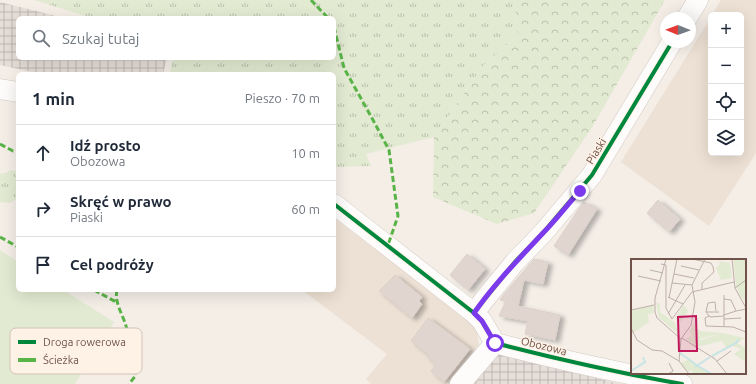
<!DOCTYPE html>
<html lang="pl">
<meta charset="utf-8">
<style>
:root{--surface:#fff;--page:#f6f6f7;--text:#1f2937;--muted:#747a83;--line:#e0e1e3}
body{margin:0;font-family:Ubuntu,sans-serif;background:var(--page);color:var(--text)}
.controls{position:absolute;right:12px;top:12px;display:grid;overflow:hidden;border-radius:6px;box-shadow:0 4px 16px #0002}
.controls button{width:36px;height:36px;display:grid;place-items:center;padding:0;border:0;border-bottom:1px solid var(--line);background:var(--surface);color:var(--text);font:20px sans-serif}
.compass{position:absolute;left:660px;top:12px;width:36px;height:36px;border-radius:50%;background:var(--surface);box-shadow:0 4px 16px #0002;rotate:271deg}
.stop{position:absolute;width:12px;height:12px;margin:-9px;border:3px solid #7c3aed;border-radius:50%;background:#fff}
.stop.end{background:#7c3aed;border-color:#fff;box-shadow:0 1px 4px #0008}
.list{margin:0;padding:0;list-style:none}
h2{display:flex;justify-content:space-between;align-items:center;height:52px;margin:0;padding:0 16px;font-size:17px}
h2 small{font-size:13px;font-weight:400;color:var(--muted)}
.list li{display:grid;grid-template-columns:26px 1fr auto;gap:12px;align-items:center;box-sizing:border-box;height:56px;padding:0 16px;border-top:1px solid var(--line)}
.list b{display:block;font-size:15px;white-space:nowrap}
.list p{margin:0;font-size:13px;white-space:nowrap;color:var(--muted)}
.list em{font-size:13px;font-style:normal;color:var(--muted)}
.icon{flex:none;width:22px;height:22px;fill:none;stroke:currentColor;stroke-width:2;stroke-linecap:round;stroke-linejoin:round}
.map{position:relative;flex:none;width:756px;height:384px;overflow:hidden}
.search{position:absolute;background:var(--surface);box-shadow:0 4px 16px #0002;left:16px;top:16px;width:320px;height:44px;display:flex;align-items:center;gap:10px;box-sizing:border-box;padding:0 14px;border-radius:6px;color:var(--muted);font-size:15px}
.panel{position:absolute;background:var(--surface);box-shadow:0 4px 16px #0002;left:16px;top:72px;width:320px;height:220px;border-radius:6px}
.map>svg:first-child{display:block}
.residential{fill:#ede0d4}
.industrial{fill:url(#industrial-grid)}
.grass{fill:url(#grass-tufts)}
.forest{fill:url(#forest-crowns)}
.garden{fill:#e2ead2}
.building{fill:#e0d6cf;stroke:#dcd0ca;filter:url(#shadow)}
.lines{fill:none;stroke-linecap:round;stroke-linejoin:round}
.minor-casing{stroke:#d2c9c4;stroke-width:21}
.minor{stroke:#fdfcfb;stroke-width:20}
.quiet{stroke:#59b447;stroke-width:3;stroke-dasharray:6 3;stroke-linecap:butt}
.cycleway-casing{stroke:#fef2e6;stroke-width:6}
.cycleway{stroke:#00873e;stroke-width:4}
.route{stroke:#7c3aed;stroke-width:5}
.labels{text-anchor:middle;stroke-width:3;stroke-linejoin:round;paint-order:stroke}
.street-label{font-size:11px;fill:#6f534a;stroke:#fef2e6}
.inset-river{fill:none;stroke:#c9e4e4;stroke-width:2}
.inset-road{fill:none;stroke:#bfb0a8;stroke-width:1}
.view{fill:#c2185b;fill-opacity:0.15;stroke:#c2185b;stroke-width:2}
.inset-edge{fill:none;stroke:#6f534a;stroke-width:2}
.key{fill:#fef2e6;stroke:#d3c2b7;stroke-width:1}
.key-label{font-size:11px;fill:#6f534a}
</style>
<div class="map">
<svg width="756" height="384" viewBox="0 0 756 384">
<defs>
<pattern id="industrial-grid" width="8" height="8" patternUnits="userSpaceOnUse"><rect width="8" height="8" fill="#e6ded8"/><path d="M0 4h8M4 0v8" fill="none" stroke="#bfb7b1"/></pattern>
<pattern id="grass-tufts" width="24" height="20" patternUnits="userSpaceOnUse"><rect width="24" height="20" fill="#e2ead2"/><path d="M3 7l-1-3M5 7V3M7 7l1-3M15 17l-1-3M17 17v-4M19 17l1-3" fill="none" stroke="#bbc0ac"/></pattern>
<pattern id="forest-crowns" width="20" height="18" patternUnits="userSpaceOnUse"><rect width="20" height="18" fill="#e2ead2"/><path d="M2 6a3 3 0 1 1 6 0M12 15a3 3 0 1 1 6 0" fill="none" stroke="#bbc0ac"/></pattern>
<filter id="shadow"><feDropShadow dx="4.5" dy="2.5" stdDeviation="2" flood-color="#0004"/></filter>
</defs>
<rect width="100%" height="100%" fill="#f4eee7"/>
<!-- residential -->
<path class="residential" d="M721 0H756V153L709 226 621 162 711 17V153H741V15H712Z
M334 218 476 326 479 345 446 384H371L366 379 387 354 302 290H334Z"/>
<!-- industrial -->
<path class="industrial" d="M0 2 64 18H18V58H167L163 74H42L0 65Z
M493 353 621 384H469Z"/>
<!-- grass -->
<path class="grass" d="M34 0H514L518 35 483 66 434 137 366 154 371 166 334 167V74H170L173 58H334V18H92Z
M12 170 18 172V198L10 203 0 202V173L2 174Z"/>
<!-- forest -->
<path class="forest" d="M514 0H665L593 126 534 213 497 224 433 197 434 137 483 66 518 35Z"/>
<!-- garden -->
<path class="garden" d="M0 250 18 262V290H63L114 322 75 384H0Z"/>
<!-- building -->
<path class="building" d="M658 200 680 219 669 232 647 213Z
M584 202 597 209 568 255 554 246 578 210Z
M467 254 485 269 468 290 450 275Z
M534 259 548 262 543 284 524 280 518 306 560 315 555 340 525 334 528 321 499 316 506 301 500 300 504 294Z
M395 275 422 297 419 301 422 304 412 318 379 291Z
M428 318 470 349 444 382 431 371 436 365 427 357 429 355 411 341Z"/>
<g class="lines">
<defs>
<path id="minor" d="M687 18 698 0
M0 89 18 92
M334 204 474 313 482 321 495 343C557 359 619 373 682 384
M474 313 484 300 515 262 543 233 592 175 672 42
M460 384 495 343"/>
</defs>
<!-- minor casing -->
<use href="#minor" class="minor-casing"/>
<!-- minor -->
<use href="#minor" class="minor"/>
<!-- quiet -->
<path class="quiet" d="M311 0 328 18
M334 27 344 68 373 120 389 150 398 216 388 245
M0 144 13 151H18
M0 237 18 247
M94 290 118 303
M117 290C114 302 123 315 126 326 131 342 133 358 136 375L129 384"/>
<defs>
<path id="cycleway" d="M334 204 474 313 482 321 495 343C557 359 619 373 682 384
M474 313 484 300 515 262 543 233 592 175 672 42"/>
</defs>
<!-- cycleway casing -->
<use href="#cycleway" class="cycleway-casing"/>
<!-- cycleway -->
<use href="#cycleway" class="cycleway"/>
</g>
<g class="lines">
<!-- route -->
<path class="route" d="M495 343 482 321 474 313C494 284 519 259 543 233 556 220 567 205 580 191"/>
</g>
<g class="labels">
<!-- street labels -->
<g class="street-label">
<text transform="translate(596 151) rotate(-58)" y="4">Piaski</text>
<text transform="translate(544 346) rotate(14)" y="4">Obozowa</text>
</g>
</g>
<!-- overview -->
<g transform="translate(631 259)">
<rect width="115" height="115" fill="#f4eee7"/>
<path d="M25 43 29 45V53L44 64 48 75 28 59ZM67 58 66 69 69 72 91 74 64 81 58 72ZM59 100 67 107 79 114 63 115 60 111 57 113 50 104Z" fill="#e2ead2"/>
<path d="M102 0H115V42L109 37 105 26ZM88 2 99 4 101 19 90 21 85 9 89 5ZM91 74 114 79 106 84 115 89V103L103 95 110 90 102 87 96 89 91 82 66 88 55 80 59 77 70 81Z" fill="#e2ead2"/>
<path d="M22 46 23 54 17 55 18 63 1 75 0 52ZM53 46 57 52 50 63 44 59Z" fill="#e2ead2"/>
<path class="inset-river" d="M49 94 67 107M81 97 105 84 108 80M67 107 81 115M64 108 79 98M0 112 14 103 12 98"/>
<path class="inset-road" d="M35 0 24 39V53L26 59 50 80M61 0 80 4 82 8 83 13 71 24V30M101 0 104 29 115 49M30 5 35 6V49L41 60 61 33 103 23M50 7 68 11M19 11 32 14M43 15 63 19M7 17 30 22M41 24 61 26M104 29 115 21M37 38 52 45M38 39 46 0M93 40 100 41 105 52 115 50M0 51 23 46M85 52 84 43 77 44 75 53H88M75 53 79 58 93 57M37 55 54 26M93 56 105 52M78 57 74 59 75 67 102 68 115 73M93 60 110 59M93 68V36M0 69 6 81 21 91 31 92 48 102 58 115M51 79 84 100 96 115M48 102 50 80 60 66 64 43 61 26 74 0M86 102 100 92M37 115 42 112 38 104"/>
<path class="view" d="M65 57 66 92H48L47 58Z"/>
<rect width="115" height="115" class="inset-edge"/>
</g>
<!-- legend -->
<rect x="10" y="328" width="132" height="46" rx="6" class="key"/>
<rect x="18" y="340" width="18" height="4" fill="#00873e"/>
<rect x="18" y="358" width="18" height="4" fill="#59b447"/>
<g class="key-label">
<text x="43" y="346">Droga rowerowa</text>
<text x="43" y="364">Ścieżka</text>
</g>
</svg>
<div class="controls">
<button>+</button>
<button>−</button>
<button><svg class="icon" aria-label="locate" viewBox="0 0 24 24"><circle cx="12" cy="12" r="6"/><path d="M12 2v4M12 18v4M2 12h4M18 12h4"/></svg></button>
<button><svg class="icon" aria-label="layers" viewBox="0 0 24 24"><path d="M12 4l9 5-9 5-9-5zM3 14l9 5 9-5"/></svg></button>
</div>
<svg class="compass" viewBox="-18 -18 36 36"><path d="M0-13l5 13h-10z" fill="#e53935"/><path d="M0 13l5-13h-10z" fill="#747a83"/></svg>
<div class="stop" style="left:495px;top:343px"></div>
<div class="stop end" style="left:580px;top:191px"></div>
<div class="search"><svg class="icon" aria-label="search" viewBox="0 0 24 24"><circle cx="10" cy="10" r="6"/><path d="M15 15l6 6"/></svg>Szukaj tutaj</div>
<section class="panel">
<h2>1 min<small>Pieszo · 70 m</small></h2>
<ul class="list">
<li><svg class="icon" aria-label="ahead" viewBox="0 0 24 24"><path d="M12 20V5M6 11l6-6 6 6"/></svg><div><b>Idź prosto</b><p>Obozowa</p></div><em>10 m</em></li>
<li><svg class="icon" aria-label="right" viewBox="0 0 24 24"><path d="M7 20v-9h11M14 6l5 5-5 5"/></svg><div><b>Skręć w prawo</b><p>Piaski</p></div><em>60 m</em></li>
<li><svg class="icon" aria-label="arrive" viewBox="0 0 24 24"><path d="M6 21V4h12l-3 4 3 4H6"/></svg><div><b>Cel podróży</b></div></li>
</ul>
</section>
</div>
